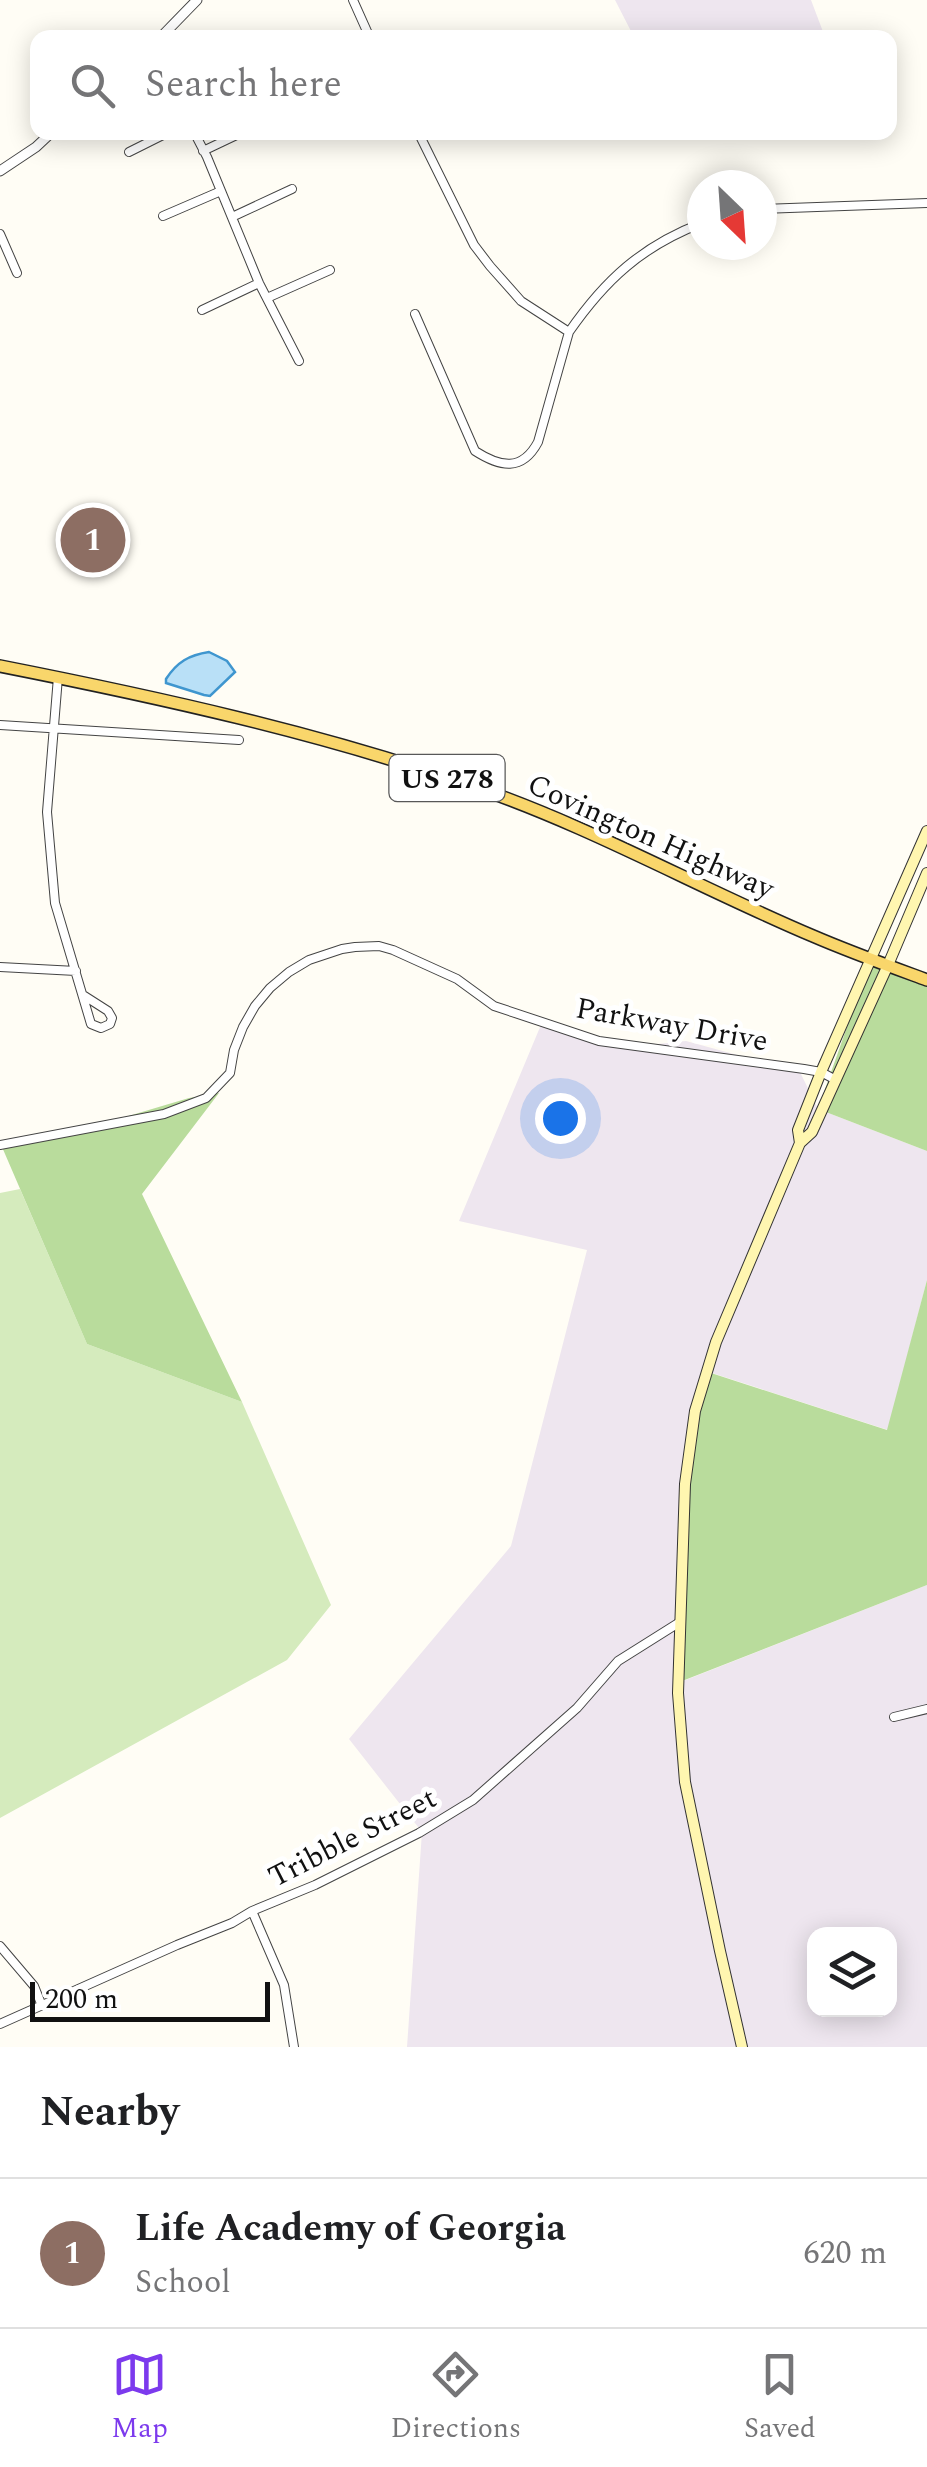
<!DOCTYPE html>
<style>
:root{--surface:#fff;--page:#f2f2f2;--text:#202124;--muted:#757577;--line:#e0e0e0;--accent:#7c3aed}
body{margin:0;font-family:Spectral,serif;background:var(--page);color:var(--text)}
.controls{position:absolute;right:30px;bottom:30px;display:grid;overflow:hidden;border-radius:20px;box-shadow:0 5px 25px #0003}
.controls button{width:90px;height:90px;display:grid;place-items:center;padding:0;border:0;border-bottom:2px solid var(--line);background:var(--surface);color:var(--text);font:50px sans-serif}
.compass{position:absolute;left:687px;top:170px;width:90px;height:90px;border-radius:50%;background:var(--surface);box-shadow:0 5px 25px #0003;rotate:155deg}
.scale{position:absolute;left:30px;bottom:25px;width:240px;box-sizing:border-box;padding-left:10px;border:5px solid #111;border-top:0;font-size:28px;line-height:35px;white-space:nowrap;color:#111;-webkit-text-stroke:8px #fff;paint-order:stroke}
.you{position:absolute;left:560px;top:1118px;width:35px;height:35px;margin:-25px;border:8px solid #fff;border-radius:50%;background:#1a73e8;box-shadow:0 0 0 15px #1a73e833}
.badge{display:grid;place-items:center;width:65px;height:65px;border-radius:50%;background:var(--accent);color:#fff;font-size:32px;font-weight:700}
.pin{position:absolute;translate:-50% -50%;border:5px solid #fff;box-shadow:0 2px 10px #0006}
.list{margin:0;padding:0;list-style:none}
h2{display:flex;justify-content:space-between;align-items:center;height:130px;margin:0;padding:0 40px;font-size:42px}
h2 small{font-size:32px;font-weight:400;color:var(--muted)}
.list li{display:grid;grid-template-columns:65px 1fr auto;gap:30px;align-items:center;box-sizing:border-box;height:150px;padding:0 40px;border-top:2px solid var(--line)}
.list b{display:block;font-size:38px;white-space:nowrap}
.list p{margin:0;font-size:32px;white-space:nowrap;color:var(--muted)}
.list em{font-size:32px;font-style:normal;color:var(--muted)}
.icon{flex:none;width:55px;height:55px;fill:none;stroke:currentColor;stroke-width:2;stroke-linecap:round;stroke-linejoin:round}
.map{position:relative;flex:none;width:927px;height:2047px;overflow:hidden}
.search{position:absolute;background:var(--surface);box-shadow:0 5px 25px #0003;left:30px;right:30px;top:30px;height:110px;display:flex;align-items:center;gap:25px;box-sizing:border-box;padding:0 35px;border-radius:20px;color:var(--muted);font-size:38px}
.sheet{height:280px;background:var(--surface)}
nav{display:flex;justify-content:space-around;align-items:center;box-sizing:border-box;height:140px;border-top:2px solid var(--line);background:var(--surface);font-size:28px;color:var(--muted)}
nav a{display:grid;justify-items:center;gap:5px}
nav .on{color:var(--accent)}
.map>svg:first-child{display:block}
.industrial{fill:#eee6ef;fill-rule:evenodd}
.green{fill:#d5ebbd}
.forest{fill:#b9dc9c}
.water{fill:#b9e0f7;stroke:#3f96cf;stroke-width:2.5}
.lines{fill:none;stroke-linecap:round;stroke-linejoin:round}
.minor-casing{stroke:#444;stroke-width:10}
.tertiary-casing{stroke:#444;stroke-width:11}
.secondary-casing{stroke:#333;stroke-width:12}
.primary-casing{stroke:#222;stroke-width:14}
.minor{stroke:#fff;stroke-width:8}
.tertiary{stroke:#fff;stroke-width:9}
.secondary{stroke:#fff6b0;stroke-width:10}
.primary{stroke:#f9d66b;stroke-width:11}
.labels{text-anchor:middle;stroke-width:10;stroke-linejoin:round;paint-order:stroke}
.shield{fill:#fff;stroke:#585858;stroke-width:2.5}
.shield-label{font-size:28px;font-weight:bold;fill:#111}
.street-label{font-size:30px;fill:#111;stroke:#fff}
</style>
<div class="map">
<svg width="927" height="2047" viewBox="0 0 927 2047">
<rect width="100%" height="100%" fill="#fffdf5"/>
<!-- industrial -->
<path class="industrial" d="M615 0H811L825 37H634Z
M543 1020 630 1047 686 1041 800 1072 818 1109 927 1151V1280L888 1430 712 1373 678 1683 927 1585V2047H407L422 1832 349 1739 511 1546 587 1250 459 1221ZM814 1934H890V2010H814Z"/>
<!-- green -->
<path class="green" d="M20 1189 87 1344 242 1402 331 1605 287 1660 0 1818V1193Z"/>
<!-- forest -->
<path class="forest" d="M871 959 927 977V1151L818 1109Z
M219 1093 142 1194 242 1402 87 1344 2 1147 41 1142 189 1098Z
M927 1280V1585L677 1683 685 1465 711 1373 887 1430Z"/>
<!-- water -->
<path class="water" d="M209 652 227 661 235 672 210 696 204 695 166 683V679C177 662 189 655 209 652Z"/>
<g class="lines">
<defs>
<path id="minor" d="M353 0 370 38
M194 132 207 157 259 283 299 361
M203 151 243 132
M129 152 169 132
M762 209 927 203
M163 216 221 191
M232 217 292 189
M0 234 17 273
M267 298 330 270
M202 310 259 283
M415 314 475 451C500 467 522 472 538 442L569 332 521 301 490 266 474 245 418 132
M569 332C605 280 642 246 702 223
M58 677 47 812 55 903 91 1024 101 1028 110 1024 112 1018 108 1011 83 995
M0 725 239 740
M0 967 76 971
M0 1145 164 1114 206 1098 230 1073 234 1050 243 1027 255 1006 270 988 289 972 309 960 342 949 355 947 379 946 393 950 457 979 494 1006 599 1041 804 1069 821 1072 836 1080
M894 1717 927 1709
M252 1911 284 1985 294 2047
M0 1946 34 1986 42 2006
M0 2024 177 1945 232 1923 252 1911 315 1885 419 1833 473 1800 577 1708 618 1661 680 1622"/>
<path id="tertiary" d="M160 38 197 0
M0 171 36 147 52 132"/>
<path id="secondary" d="M800 1143 798 1130 821 1072 927 831
M742 2047 720 1951 685 1782 678 1693 685 1484 695 1411 716 1342 800 1143 812 1132 888 965 927 873"/>
<path id="primary" d="M0 666C157 697 321 733 472 786 590 826 699 888 813 936 850 952 889 966 927 980"/>
</defs>
<!-- minor casing -->
<use href="#minor" class="minor-casing"/>
<!-- tertiary casing -->
<use href="#tertiary" class="tertiary-casing"/>
<!-- secondary casing -->
<use href="#secondary" class="secondary-casing"/>
<!-- primary casing -->
<use href="#primary" class="primary-casing"/>
<!-- minor -->
<use href="#minor" class="minor"/>
<!-- tertiary -->
<use href="#tertiary" class="tertiary"/>
<!-- secondary -->
<use href="#secondary" class="secondary"/>
<!-- primary -->
<use href="#primary" class="primary"/>
</g>
<g class="labels">
<!-- shield labels -->
<rect class="shield" x="389.5" y="755" width="115" height="46" rx="8"/>
<g class="shield-label">
<text x="447" y="788">US 278</text>
</g>
<!-- street labels -->
<g class="street-label">
<text transform="translate(651 836) rotate(24)" y="10">Covington Highway</text>
<text transform="translate(672 1024) rotate(10)" y="10">Parkway Drive</text>
<text transform="translate(352 1837) rotate(-27)" y="10">Tribble Street</text>
</g>
</g>
</svg>
<div class="controls">
<button><svg class="icon" aria-label="layers" viewBox="0 0 24 24"><path d="M12 4l9 5-9 5-9-5zM3 14l9 5 9-5"/></svg></button>
</div>
<svg class="compass" viewBox="-18 -18 36 36"><path d="M0-13l5 13h-10z" fill="#e53935"/><path d="M0 13l5-13h-10z" fill="#757577"/></svg>
<div class="scale">200 m</div>
<div class="you"></div>
<div class="pin badge" style="left:93px;top:540px;background:#8d6e63">1</div>
<div class="search"><svg class="icon" aria-label="search" viewBox="0 0 24 24"><circle cx="10" cy="10" r="6"/><path d="M15 15l6 6"/></svg>Search here</div>
</div>
<section class="sheet">
<h2>Nearby<small></small></h2>
<ul class="list">
<li><span class="badge" style="background:#8d6e63">1</span><div><b>Life Academy of Georgia</b><p>School</p></div><em>620 m</em></li>
</ul>
</section>
<nav>
<a class="on"><svg class="icon" aria-label="map" viewBox="0 0 24 24"><path d="M3 6l6-2 6 2 6-2v14l-6 2-6-2-6 2zM9 4v14M15 6v14"/></svg>Map</a>
<a><svg class="icon" aria-label="directions" viewBox="0 0 24 24"><path d="M12 3l9 9-9 9-9-9zM9 14v-3h6M13 9l2 2-2 2"/></svg>Directions</a>
<a><svg class="icon" aria-label="saved" viewBox="0 0 24 24"><path d="M7 4h10v16l-5-4-5 4z"/></svg>Saved</a>
</nav>
